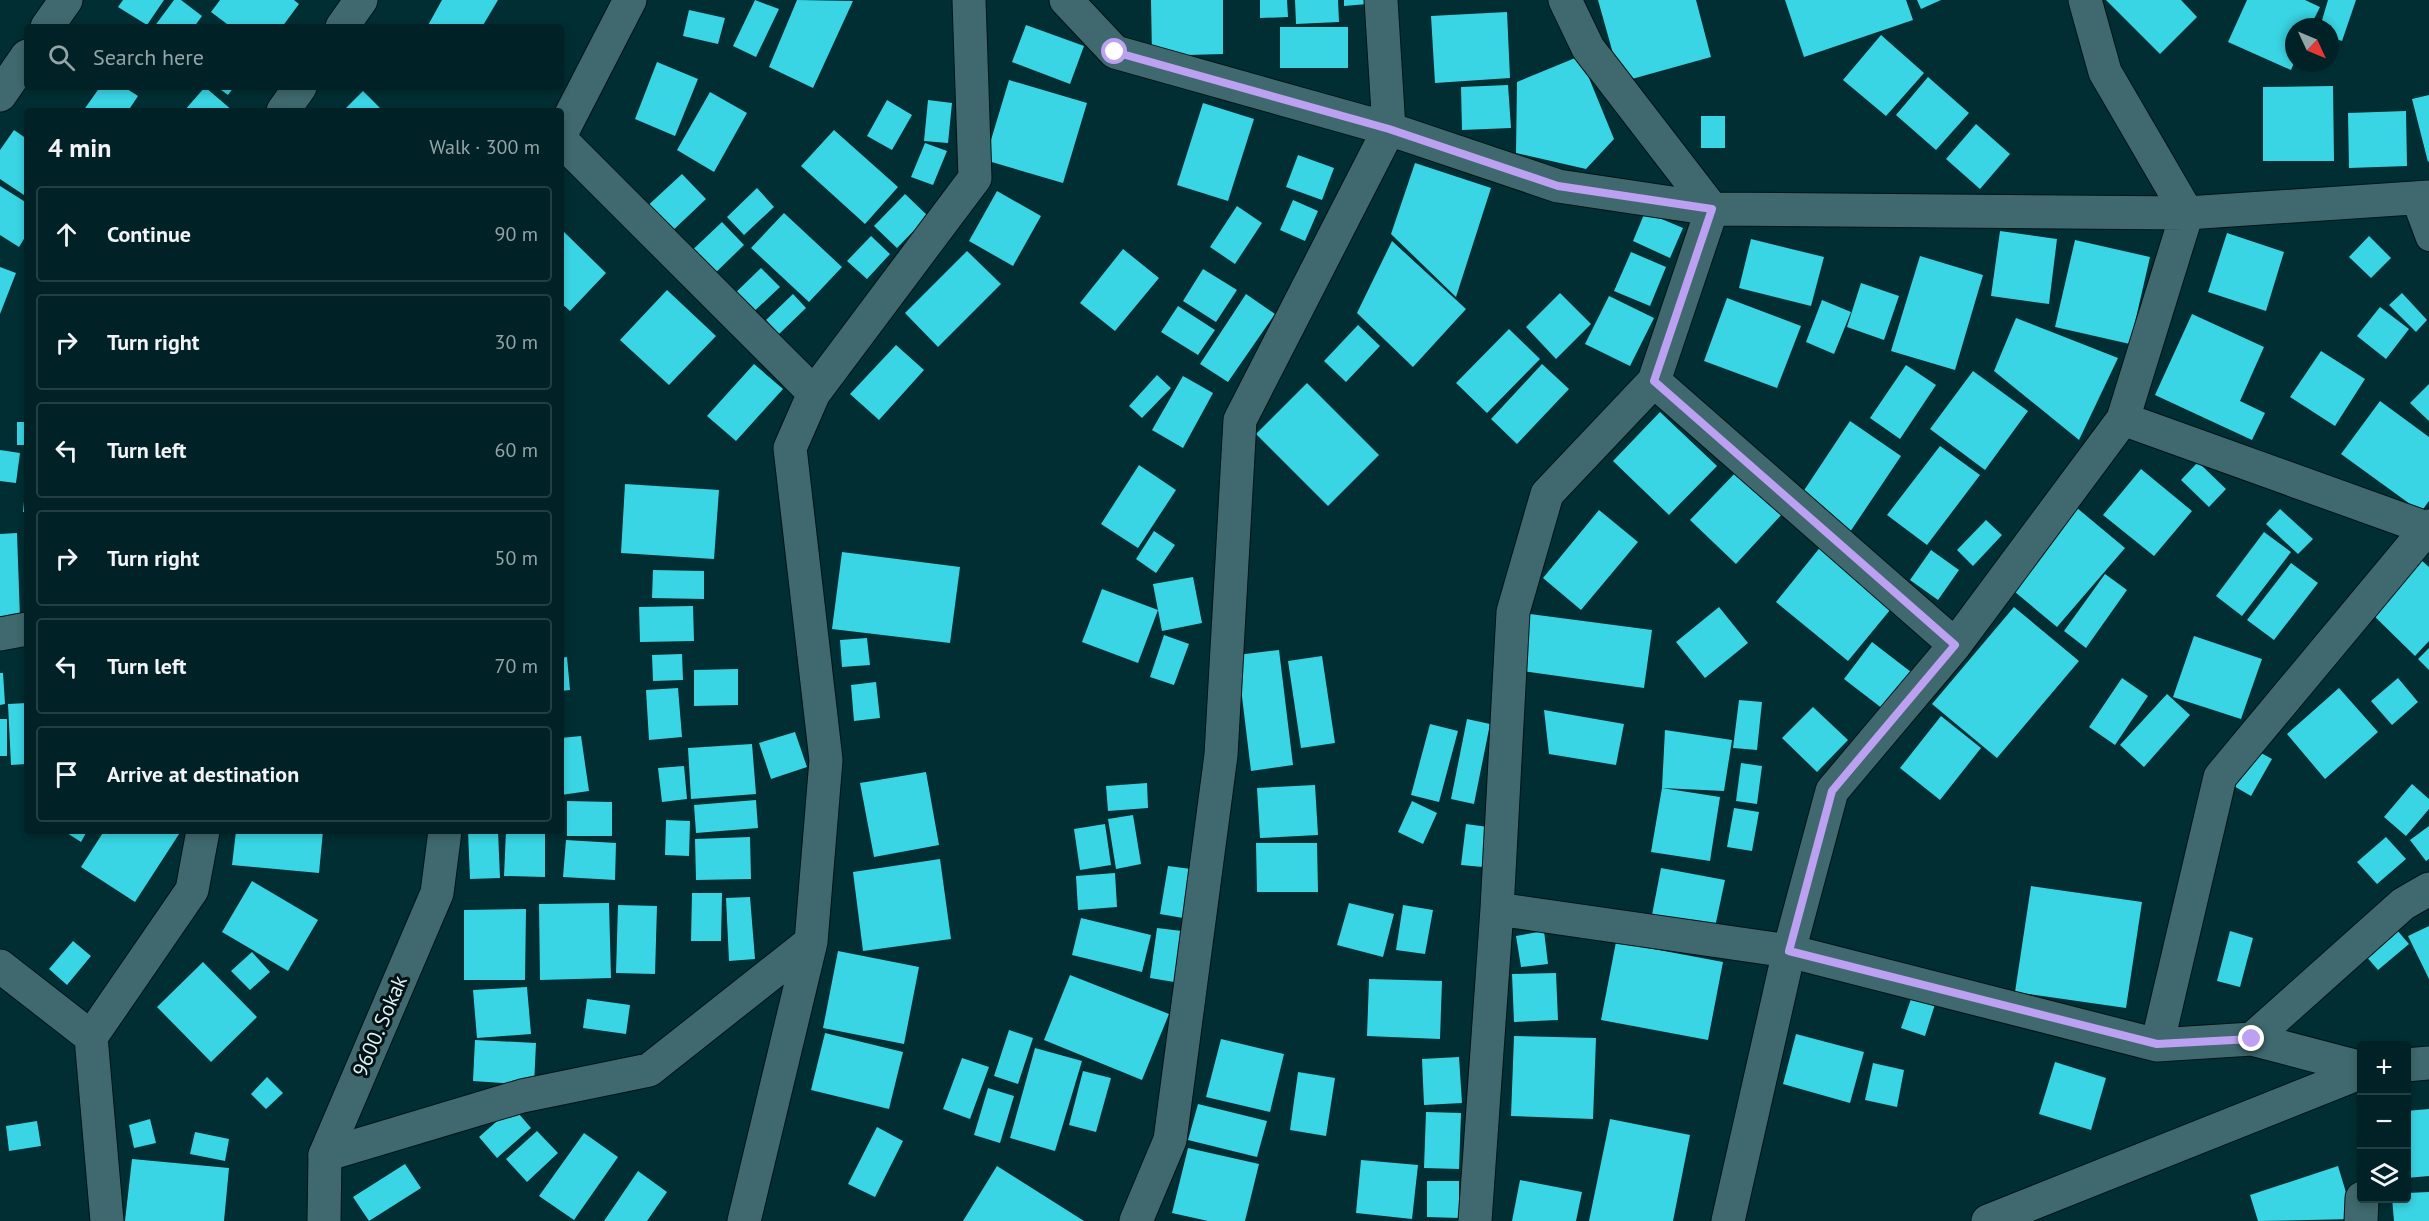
<!DOCTYPE html>
<meta charset="utf-8">
<style>
:root{--surface:#002226;--page:#0e2f32;--text:#f1f3f6;--muted:#95a4a7;--line:#223f43}
body{margin:0;font-family:"PT Sans",sans-serif;background:var(--page);color:var(--text)}
.controls{position:absolute;right:18px;bottom:18px;display:grid;overflow:hidden;border-radius:6px;box-shadow:0 3px 9px #0003}
.controls button{width:54px;height:54px;display:grid;place-items:center;padding:0;border:0;border-bottom:2px solid var(--line);background:var(--surface);color:var(--text);font:30px sans-serif}
.compass{position:absolute;left:2285px;top:18px;width:54px;height:54px;border-radius:50%;background:var(--surface);box-shadow:0 3px 9px #0003;rotate:134deg}
.stop{position:absolute;width:18px;height:18px;margin:-14px;border:4px solid #bca0f2;border-radius:50%;background:#fff}
.stop.end{background:#bca0f2;border-color:#fff;box-shadow:0 2px 6px #0008}
.list{margin:0;padding:0;list-style:none}
h2{display:flex;justify-content:space-between;align-items:center;height:78px;margin:0;padding:0 24px;font-size:26px}
h2 small{font-size:20px;font-weight:400;color:var(--muted)}
.list li{display:grid;grid-template-columns:39px 1fr auto;gap:18px;align-items:center;box-sizing:border-box;height:96px;margin:0 12px 12px;padding:0 12px;border:2px solid var(--line);border-radius:6px}
.list b{display:block;font-size:22px;white-space:nowrap}
.list em{font-size:20px;font-style:normal;color:var(--muted)}
.icon{flex:none;width:33px;height:33px;fill:none;stroke:currentColor;stroke-width:2;stroke-linecap:round;stroke-linejoin:round}
.map{position:relative;flex:none;width:2429px;height:1221px;overflow:hidden}
.search{position:absolute;background:var(--surface);box-shadow:0 3px 9px #0003;left:24px;top:24px;width:540px;height:66px;display:flex;align-items:center;gap:15px;box-sizing:border-box;padding:0 21px;border-radius:6px;color:var(--muted);font-size:22px}
.panel{position:absolute;background:var(--surface);box-shadow:0 3px 9px #0003;left:24px;top:108px;width:540px;height:726px;border-radius:6px}
.map>svg:first-child{display:block}
.building{fill:#3ad5e4}
.lines{fill:none;stroke-linecap:round;stroke-linejoin:round}
.service-casing{stroke:#011416;stroke-width:28}
.minor-casing{stroke:#011416;stroke-width:35}
.tertiary-casing{stroke:#011416;stroke-width:35}
.service{stroke:#3f696e;stroke-width:26}
.minor{stroke:#3f696e;stroke-width:33}
.tertiary{stroke:#3f696e;stroke-width:33}
.route{stroke:#bca0f2;stroke-width:8}
.labels{text-anchor:middle;stroke-width:6;stroke-linejoin:round;paint-order:stroke}
.street-label{font-size:21px;fill:#dbf1f3;stroke:#031315}
</style>
<div class="map">
<svg width="2429" height="1221" viewBox="0 0 2429 1221">
<rect width="100%" height="100%" fill="#002e32"/>
<!-- building -->
<path class="building" d="M123 0H164L147 25 118 7Z
M174 0H181L202 16 194 27H154Z
M220 0H294L299 4 282 27H231L211 12Z
M442 0H498L482 27H427Z
M755 0 779 9 756 57 733 46Z
M797 0 853 1 813 88 769 67Z
M1151 0H1223V54L1152 56Z
M1260 0H1287L1288 17 1260 18Z
M1295 0H1338L1339 22 1296 24Z
M1344 0H1367V4L1344 6Z
M1598 0H1696L1711 57 1621 82Z
M1785 0H1906L1913 20 1804 57Z
M1917 0H1941L1921 9Z
M2106 0H2181L2197 17 2160 54Z
M2247 0H2305L2320 7 2310 27H2294V63L2291 70 2228 42Z
M2328 0H2356L2342 41 2330 37V27H2320Z
M689 10 725 18 718 44 683 36Z
M1507 12 1510 78 1435 83 1431 16Z
M1026 25 1084 46 1070 84 1012 62Z
M1280 27H1348V68H1280Z
M1881 35 1924 73 1886 116 1843 80Z
M1580 56 1614 139 1586 169 1516 153 1517 82Z
M657 62 698 79 675 136 635 119Z
M1928 77 1969 113 1936 150 1896 115Z
M1009 80 1087 103 1063 183 985 160Z
M1508 85 1511 128 1462 130 1461 87Z
M2333 86 2334 161H2263V87Z
M100 87H124L138 96 128 111H83Z
M205 87 233 111H184Z
M217 87H234L228 95Z
M363 91 383 111H343Z
M710 92 747 113 714 172 677 150Z
M2429 95V161L2428 162 2412 99Z
M887 100 912 115 892 150 867 136Z
M928 100 952 103 948 143 924 141Z
M1203 103 1254 119 1228 201 1177 185Z
M2406 111 2407 166 2349 168 2348 113Z
M1701 116H1725V148H1701Z
M1976 124 2010 154 1980 189 1946 159Z
M14 130 27 139V197L0 179V150Z
M834 130 898 187 865 224 801 166Z
M925 143 947 151 933 185 911 177Z
M1298 155 1334 168 1322 200 1286 187Z
M1415 163 1491 188 1456 297 1391 234Z
M682 174 706 199 667 236 643 210Z
M0 186 27 203V234L19 247 0 235Z
M757 188 774 207 744 235 727 217Z
M997 191 1041 216 1013 266 969 241Z
M905 194 928 216 897 248 874 226Z
M1293 200 1318 211 1305 241 1280 230Z
M1237 206 1262 223 1235 264 1210 247Z
M1645 212 1683 228 1670 258 1633 241Z
M784 213 842 267 809 302 751 248Z
M722 222 744 245 707 281 685 257Z
M561 229 606 273 570 311 561 303Z
M2000 231 2057 239 2049 304 1991 296Z
M2227 233 2284 252 2266 311 2208 292Z
M871 236 890 254 867 279 847 261Z
M2369 236 2391 258 2371 278 2349 257Z
M1751 239 1824 257 1811 306 1739 288Z
M2075 240 2150 257 2130 344 2055 327Z
M1392 241 1466 309 1413 367 1357 313Z
M1123 249 1159 278 1115 331 1080 303Z
M967 251 1001 284 938 347 905 313Z
M1631 252 1666 267 1650 306 1614 291Z
M1920 256 1983 275 1955 370 1891 351Z
M0 267 16 273 0 314Z
M761 268 780 287 748 317 730 298Z
M1203 269 1237 290 1216 322 1183 301Z
M1861 283 1899 296 1884 340 1847 327Z
M667 290 716 336 669 385 620 340Z
M1560 293 1591 324 1556 359 1526 327Z
M2402 293 2427 320 2416 332 2389 305Z
M793 294 806 308 779 334 766 320Z
M1246 294 1275 314 1228 382 1200 364Z
M1609 296 1654 318 1630 366 1585 344Z
M1727 298 1801 326 1777 388 1704 361Z
M1822 300 1851 312 1834 354 1806 342Z
M1178 306 1215 330 1198 355 1161 332Z
M2380 307 2409 329 2386 359 2357 336Z
M2192 314 2264 347 2240 401 2265 413 2252 440 2155 395Z
M2016 318 2118 358 2079 440 1994 371Z
M1358 325 1380 346 1346 382 1324 361Z
M1509 329 1540 359 1487 413 1456 383Z
M896 345 924 370 879 420 850 394Z
M2321 351 2365 379 2335 426 2290 397Z
M754 364 783 389 736 441 707 416Z
M1542 364 1569 389 1517 444 1491 419Z
M1906 365 1936 385 1900 439 1870 418Z
M1973 371 2028 411 1985 470 1930 429Z
M1157 375 1171 388 1142 418 1129 406Z
M1183 376 1213 393 1183 448 1152 430Z
M1307 383 1379 455 1328 506 1256 434Z
M2429 384V421L2410 403Z
M2380 401 2429 437V501L2421 512 2341 454Z
M1660 412 1717 466 1669 515 1613 461Z
M1850 421 1901 456 1850 532 1799 498Z
M17 422H27V445H17Z
M1940 446 1980 475 1927 545 1887 515Z
M0 450 20 453 16 483 0 481Z
M2198 462 2226 489 2209 507 2181 480Z
M1139 465 1176 490 1138 548 1101 524Z
M1739 469 1784 512 1736 564 1690 520Z
M2141 469 2192 511 2154 556 2103 515Z
M625 484 719 490 714 559 621 553Z
M25 491H27V512H23Z
M2077 508 2125 548 2057 627 2009 587Z
M2280 509 2313 539 2298 554 2266 524Z
M1599 510 1638 542 1581 610 1543 578Z
M1986 520 2002 535 1973 566 1957 550Z
M1154 531 1175 545 1156 573 1136 559Z
M2264 532 2291 552 2242 616 2216 596Z
M17 533 20 618 0 619V534Z
M1822 545 1895 604 1848 661 1776 602Z
M1931 550 1959 570 1938 600 1910 580Z
M842 552 960 567 950 643 832 629Z
M2421 560 2429 567V641L2415 656 2370 612Z
M2291 563 2318 583 2274 640 2247 620Z
M653 570 704 571V599L652 598Z
M2105 574 2127 590 2086 648 2064 631Z
M1193 577 1202 623 1162 631 1153 584Z
M1102 589 1158 610 1138 663 1082 642Z
M693 606 694 641 640 642 639 607Z
M1719 607 1748 643 1705 678 1676 642Z
M2014 607 2079 661 1997 758 1932 704Z
M1530 614 1652 630 1644 688 1522 671Z
M1164 635 1189 644 1174 685 1150 677Z
M2194 636 2262 659 2241 719 2173 697Z
M867 638 870 665 842 667 840 640Z
M1872 642 1911 672 1883 709 1844 679Z
M2429 648V670L2418 659Z
M1279 650 1293 765 1251 771 1237 655Z
M682 654 683 680 653 681 652 655Z
M1322 656 1335 743 1301 748 1288 661Z
M567 657 570 690 561 691V658Z
M738 669V705L694 706V670Z
M0 673H3L5 704 0 705Z
M2122 678 2148 696 2115 745 2089 727Z
M2398 678 2418 702 2392 725 2371 701Z
M876 682 880 718 854 721 851 685Z
M678 688 682 737 649 740 646 690Z
M2339 688 2378 732 2325 779 2287 734Z
M2167 694 2190 715 2144 767 2120 745Z
M1739 700 1762 702 1757 750 1733 748Z
M27 703V764L11 765 8 704Z
M1813 707 1848 740 1817 772 1782 738Z
M1544 710 1624 724 1616 765 1549 754Z
M1941 716 1981 748 1940 800 1900 768Z
M0 719H7V756H0Z
M1467 719 1490 724 1474 804 1451 799Z
M1430 724 1458 731 1439 802 1411 795Z
M1665 730 1732 740 1724 791 1662 788Z
M795 732 807 767 771 779 759 743Z
M581 736 589 791 561 795V738Z
M752 744 756 794 691 799 688 748Z
M2252 748 2272 759 2251 796 2232 785Z
M1741 763 1762 766 1757 804 1736 801Z
M684 766 687 799 662 802 658 768Z
M926 772 939 845 874 857 860 783Z
M1147 783 1148 808 1108 811 1106 786Z
M2412 784 2429 799V809L2406 836 2384 817Z
M1315 785 1318 835 1260 838 1257 788Z
M1662 788 1720 797 1710 861 1651 852Z
M756 800 758 828 696 833 694 805Z
M567 801 612 802V836H567Z
M1412 801 1437 813 1423 844 1398 832Z
M1734 808 1759 812 1752 851 1727 847Z
M1133 815 1141 864 1116 869 1108 819Z
M666 820 690 821 689 856 665 855Z
M1105 824 1111 865 1080 870 1074 829Z
M1466 824 1488 827 1483 867 1461 865Z
M2429 826V859L2426 861 2410 840Z
M64 831H87L81 842Z
M104 831H181L135 902 81 867Z
M236 831H323L319 873 232 865Z
M468 831H498L500 878 470 879Z
M506 831H545V877L504 876Z
M750 837 751 879 696 880 695 839Z
M2386 837 2406 859 2377 884 2357 862Z
M566 840 616 843 615 880 563 877Z
M1256 843H1317L1318 892H1257Z
M940 859 951 939 863 951 853 872Z
M1168 866 1191 869 1183 918 1160 914Z
M1661 868 1725 880 1714 932 1651 920Z
M1115 873 1117 907 1078 910 1076 876Z
M252 881 318 920 288 971 222 932Z
M2031 886 2142 902 2126 1008 2015 992Z
M692 893H722L721 941H691Z
M750 897 755 959 729 961 726 898Z
M609 903 611 978 540 980 539 904Z
M1349 903 1394 914 1383 957 1337 945Z
M618 905 657 906 655 974 616 973Z
M1403 905 1433 910 1425 954 1396 950Z
M526 909 525 980H464V910Z
M1081 918 1151 935 1142 972 1072 955Z
M2429 926V979L2408 936Z
M1157 928 1182 931 1174 982 1150 978Z
M2396 929 2409 944 2378 970 2365 955Z
M1544 931 1548 964 1521 967 1516 936Z
M2230 931 2253 938 2240 987 2217 981Z
M73 941 91 956 67 985 49 969Z
M1616 942 1723 962 1708 1040 1601 1020Z
M838 951 919 967 904 1044 823 1028Z
M252 952 270 972 250 990 231 971Z
M203 962 257 1017 211 1062 157 1007Z
M1556 973 1558 1020 1514 1022 1512 974Z
M1070 975 1169 1014 1142 1080 1044 1040Z
M1369 979 1442 981 1440 1039 1367 1036Z
M527 987 531 1034 477 1038 473 990Z
M1913 993 1936 1001 1925 1036 1901 1028Z
M587 999 630 1005 626 1034 583 1028Z
M1009 1030 1033 1038 1018 1084 994 1076Z
M825 1033 903 1052 889 1109 811 1090Z
M1796 1034 1864 1052 1850 1103 1783 1084Z
M1514 1036 1596 1038 1593 1119 1511 1116Z
M1221 1039 1284 1054 1270 1112 1206 1097Z
M475 1040 536 1043 534 1085 473 1081Z
M1035 1048 1082 1061 1055 1151 1010 1138Z
M1459 1057 1462 1103 1424 1105 1422 1059Z
M962 1058 989 1067 970 1119 943 1109Z
M2055 1062 2106 1078 2091 1130 2039 1114Z
M1873 1063 1904 1070 1897 1107 1865 1100Z
M1083 1071 1111 1078 1096 1132 1069 1125Z
M1298 1072 1335 1078 1326 1136 1290 1130Z
M267 1077 283 1093 266 1109 251 1094Z
M988 1088 1014 1096 1000 1143 974 1135Z
M1198 1104 1267 1121 1257 1157 1188 1140Z
M513 1107 531 1128 497 1158 479 1137Z
M2429 1109V1176L2406 1178V1111Z
M1426 1112 1461 1113 1459 1169 1424 1168Z
M150 1119 156 1143 134 1148 129 1125Z
M1610 1119 1690 1135 1673 1221H1589Z
M37 1121 41 1146 9 1151 6 1126Z
M877 1127 903 1141 875 1197 848 1184Z
M537 1131 558 1153 527 1182 506 1159Z
M195 1132 229 1139 225 1161 190 1154Z
M584 1133 618 1157 574 1220 539 1196Z
M1188 1148 1259 1164 1245 1221H1208L1172 1213Z
M132 1159 229 1168 224 1221H125Z
M1361 1160 1418 1165 1412 1219 1356 1213Z
M405 1164 421 1188 369 1221 353 1197Z
M997 1166 1084 1221H963Z
M2338 1166 2354 1219 2258 1221 2250 1195Z
M638 1171 667 1192 647 1221H604Z
M1520 1180 1582 1192 1576 1221H1512Z
M1427 1181H1459V1218L1427 1217Z
M2429 1192V1221H2394L2392 1198H2406V1193Z"/>
<g class="lines">
<defs>
<path id="service" d="M2414 198 2429 238"/>
<path id="minor" d="M1066 0 1115 52 1389 129 1558 186 1712 209 2187 213 2429 197
M47 27 66 0
M342 27 361 0
M0 95 27 56
M283 111 300 87
M561 140 814 393
M1654 381 1955 645
M2123 419 2429 529
M0 634 27 629
M1497 909 1789 951 2157 1045 2252 1039 2362 1068
M0 966 91 1037
M2252 1039 2403 904 2429 889
M2157 1045 2220 777 2429 526
M2406 1065 2429 1063
M325 1155 522 1096 649 1070 811 942 826 760 790 448 814 393 975 178 969 0
M107 1221 91 1037 192 890 203 831
M744 1221 811 942
M1136 1221 1170 1140 1221 755 1240 420 1389 129 1381 0
M1475 1221 1497 909 1513 612 1547 494 1654 381 1712 209 1588 48 1565 0
M1728 1221 1789 951 1832 791 1955 645 2123 419 2187 213 2105 72 2085 0
M1988 1221 2362 1072
M2361 1221 2362 1198"/>
<path id="tertiary" d="M561 134 630 0
M324 1221 325 1155 437 893 445 831"/>
</defs>
<!-- service casing -->
<use href="#service" class="service-casing"/>
<!-- minor casing -->
<use href="#minor" class="minor-casing"/>
<!-- tertiary casing -->
<use href="#tertiary" class="tertiary-casing"/>
<!-- service -->
<use href="#service" class="service"/>
<!-- minor -->
<use href="#minor" class="minor"/>
<!-- tertiary -->
<use href="#tertiary" class="tertiary"/>
</g>
<g class="lines">
<!-- route -->
<path class="route" d="M1115 52 1389 129 1558 186 1712 209 1654 381 1955 645 1832 791 1789 951 2157 1044 2252 1039"/>
</g>
<g class="labels">
<!-- street labels -->
<g class="street-label">
<text transform="translate(380 1026) rotate(-67)" y="7">9600. Sokak</text>
</g>
</g>
</svg>
<div class="controls">
<button>+</button>
<button>−</button>
<button><svg class="icon" aria-label="layers" viewBox="0 0 24 24"><path d="M12 4l9 5-9 5-9-5zM3 14l9 5 9-5"/></svg></button>
</div>
<svg class="compass" viewBox="-18 -18 36 36"><path d="M0-13l5 13h-10z" fill="#e53935"/><path d="M0 13l5-13h-10z" fill="#95a4a7"/></svg>
<div class="stop" style="left:1115px;top:52px"></div>
<div class="stop end" style="left:2252px;top:1039px"></div>
<div class="search"><svg class="icon" aria-label="search" viewBox="0 0 24 24"><circle cx="10" cy="10" r="6"/><path d="M15 15l6 6"/></svg>Search here</div>
<section class="panel">
<h2>4 min<small>Walk · 300 m</small></h2>
<ul class="list">
<li><svg class="icon" aria-label="ahead" viewBox="0 0 24 24"><path d="M12 20V5M6 11l6-6 6 6"/></svg><div><b>Continue</b></div><em>90 m</em></li>
<li><svg class="icon" aria-label="right" viewBox="0 0 24 24"><path d="M7 20v-9h11M14 6l5 5-5 5"/></svg><div><b>Turn right</b></div><em>30 m</em></li>
<li><svg class="icon" aria-label="left" viewBox="0 0 24 24"><path d="M17 20v-9H6M10 6l-5 5 5 5"/></svg><div><b>Turn left</b></div><em>60 m</em></li>
<li><svg class="icon" aria-label="right" viewBox="0 0 24 24"><path d="M7 20v-9h11M14 6l5 5-5 5"/></svg><div><b>Turn right</b></div><em>50 m</em></li>
<li><svg class="icon" aria-label="left" viewBox="0 0 24 24"><path d="M17 20v-9H6M10 6l-5 5 5 5"/></svg><div><b>Turn left</b></div><em>70 m</em></li>
<li><svg class="icon" aria-label="arrive" viewBox="0 0 24 24"><path d="M6 21V4h12l-3 4 3 4H6"/></svg><div><b>Arrive at destination</b></div></li>
</ul>
</section>
</div>
